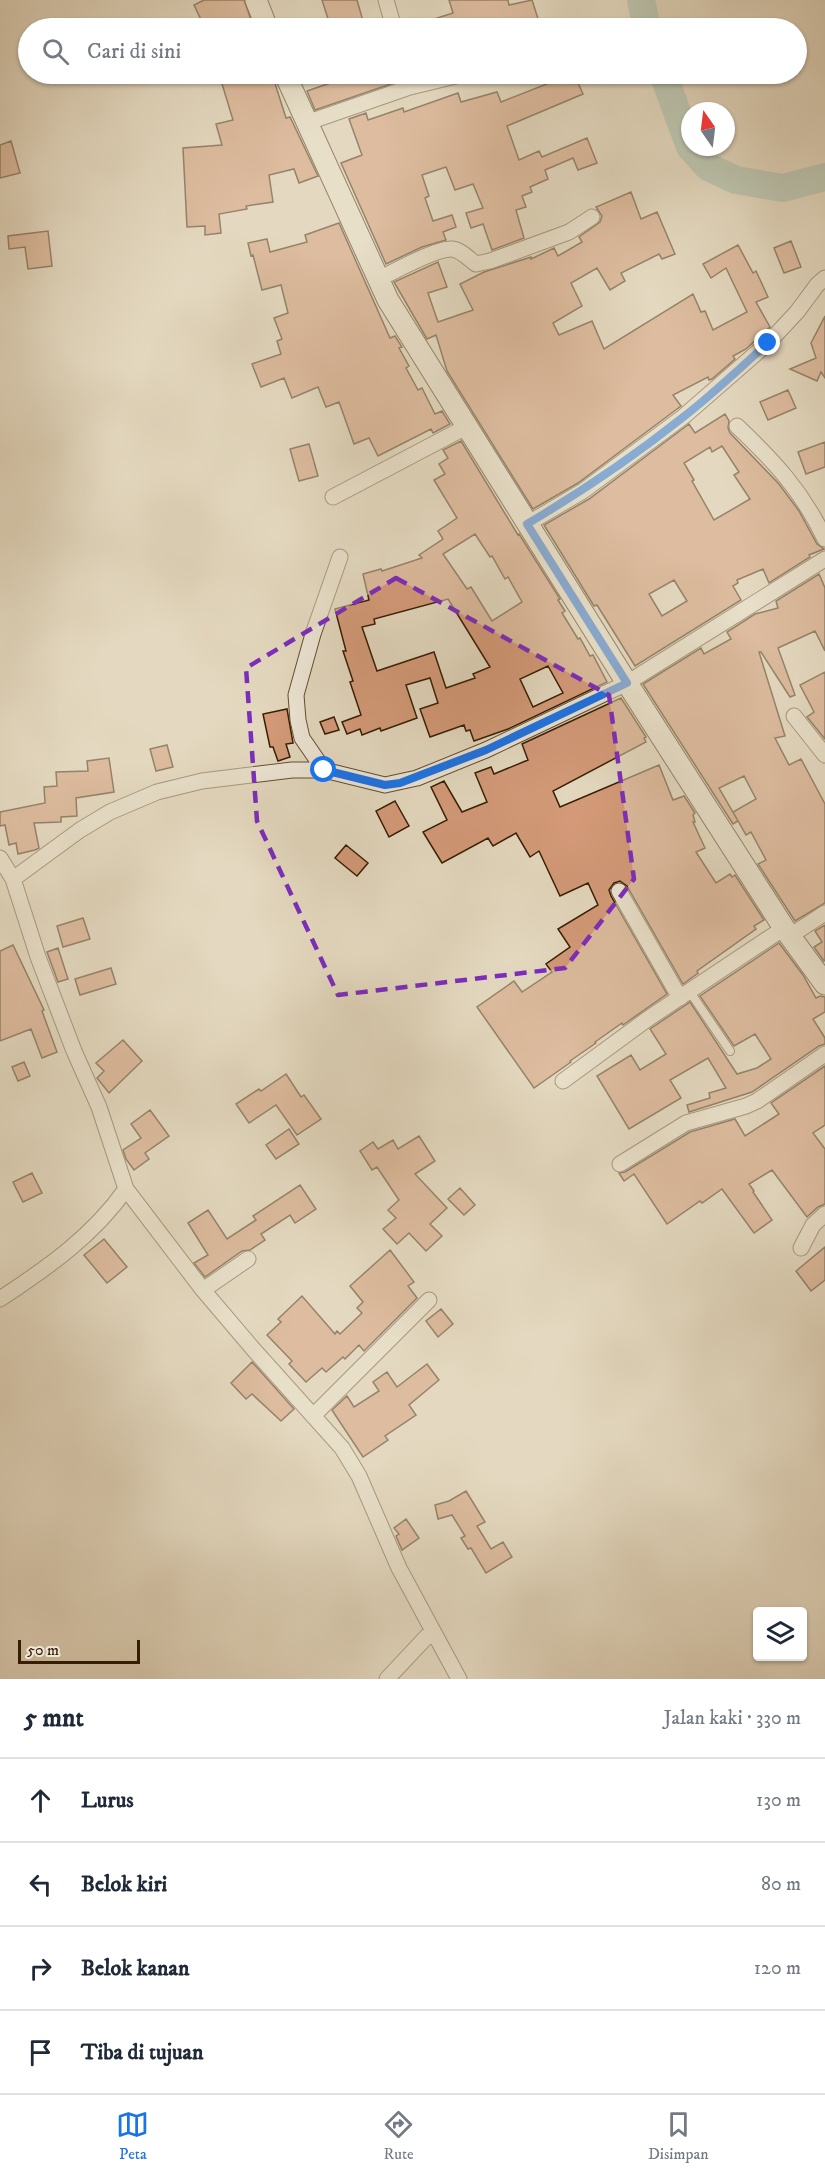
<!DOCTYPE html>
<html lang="id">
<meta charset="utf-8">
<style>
:root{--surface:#fff;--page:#f2f2f3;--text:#1f2937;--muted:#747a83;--line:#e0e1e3;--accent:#1a73e8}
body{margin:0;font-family:"IM FELL DW Pica",serif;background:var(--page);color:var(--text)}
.controls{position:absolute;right:18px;bottom:18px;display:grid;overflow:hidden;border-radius:6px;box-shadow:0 2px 4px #0004}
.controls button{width:54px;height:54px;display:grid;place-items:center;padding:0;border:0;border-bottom:2px solid var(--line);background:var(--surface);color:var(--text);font:30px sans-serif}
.compass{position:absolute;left:681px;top:102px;width:54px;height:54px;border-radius:50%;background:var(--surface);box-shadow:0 2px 4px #0004;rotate:346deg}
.scale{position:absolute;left:18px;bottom:15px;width:122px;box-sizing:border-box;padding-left:6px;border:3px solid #361e02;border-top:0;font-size:16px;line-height:21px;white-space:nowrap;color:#361e02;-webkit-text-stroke:4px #ede6d6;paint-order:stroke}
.stop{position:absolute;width:18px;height:18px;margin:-14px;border:4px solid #1a73e8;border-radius:50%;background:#fff}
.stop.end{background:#1a73e8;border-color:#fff;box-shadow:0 2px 6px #0008}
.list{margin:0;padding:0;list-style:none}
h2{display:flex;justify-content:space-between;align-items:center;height:78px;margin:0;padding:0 24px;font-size:26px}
h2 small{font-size:20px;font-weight:400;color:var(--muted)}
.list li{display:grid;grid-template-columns:39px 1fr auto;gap:18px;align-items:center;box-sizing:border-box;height:84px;padding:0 24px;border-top:2px solid var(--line)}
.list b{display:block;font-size:22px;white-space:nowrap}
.list em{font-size:20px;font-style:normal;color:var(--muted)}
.icon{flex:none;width:33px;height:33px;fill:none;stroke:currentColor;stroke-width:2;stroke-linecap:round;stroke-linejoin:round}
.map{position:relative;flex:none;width:825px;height:1679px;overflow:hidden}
.search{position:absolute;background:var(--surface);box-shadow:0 2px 4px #0004;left:18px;right:18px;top:18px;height:66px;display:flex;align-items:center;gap:15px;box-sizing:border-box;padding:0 21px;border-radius:33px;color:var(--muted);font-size:22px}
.sheet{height:414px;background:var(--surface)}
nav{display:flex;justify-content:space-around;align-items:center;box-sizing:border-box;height:84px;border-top:2px solid var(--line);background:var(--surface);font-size:16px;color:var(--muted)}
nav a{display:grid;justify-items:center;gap:3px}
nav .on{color:var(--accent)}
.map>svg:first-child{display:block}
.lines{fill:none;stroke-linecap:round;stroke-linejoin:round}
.river{stroke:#96baae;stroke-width:28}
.building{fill:#d49a79;stroke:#361e02;stroke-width:1.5;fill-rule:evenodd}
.lane-casing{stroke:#624d32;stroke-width:10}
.street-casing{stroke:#624d32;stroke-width:17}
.secondary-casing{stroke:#361e02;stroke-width:23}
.lane{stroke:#ede6d6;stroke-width:8}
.street{stroke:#ede6d6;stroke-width:15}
.secondary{stroke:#ede6d6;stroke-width:21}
.route{stroke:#1a73e8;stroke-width:8}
.marked{fill:none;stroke:#7b2cbf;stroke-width:4.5;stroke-dasharray:12 8;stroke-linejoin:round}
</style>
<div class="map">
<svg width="825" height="1679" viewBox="0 0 825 1679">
<rect width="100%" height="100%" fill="#e4d9c0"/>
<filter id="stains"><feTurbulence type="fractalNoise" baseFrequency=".00333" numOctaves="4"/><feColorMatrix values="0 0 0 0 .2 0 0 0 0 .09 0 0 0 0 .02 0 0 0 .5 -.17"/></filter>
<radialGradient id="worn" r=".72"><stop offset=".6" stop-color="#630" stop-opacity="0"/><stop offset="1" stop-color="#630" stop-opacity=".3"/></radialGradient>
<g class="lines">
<!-- river -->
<path class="river" d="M641 0 647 28
M663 74 690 147
M690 147 708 167 736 180 783 188 825 177"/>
</g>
<!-- building -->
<path class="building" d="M204 0H244L254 28H205L194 5Z
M322 0H357L365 28H331Z
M449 0H508L509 5 532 0 541 28H412V26L453 13Z
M219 74H272L286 118 290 117 318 176 299 183 294 169 269 175 273 202 246 206 247 209 219 214 221 233 205 235V226L187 227 183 148 222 145 216 124 233 120Z
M343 74H417V75L315 110 307 91 336 81 334 76Z
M572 74H574L583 94 507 126 519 160 539 151 542 157 587 138 597 163 578 170 573 158 545 170 548 179 530 187 532 192 522 196 526 207 516 210 524 238 492 250 483 224 471 228 466 213 483 208 473 184 455 190 446 167 422 175 429 196 425 198 433 221 452 215 456 227 443 232 446 240 422 247 386 264 341 163 362 155 349 119 366 113 368 120 403 108 404 112 458 93 461 102 497 92 501 102Z
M11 141 20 173 0 178V145Z
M631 192 641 219 657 212 675 254 662 259 659 254 621 273 625 281 610 290 597 268 571 283 582 306 553 323 559 335 592 321 604 349 693 294 701 312 705 311 713 330 747 312 726 268 711 278 703 264 738 245 753 273 756 271 768 297 756 302 770 327 746 349 733 356 735 359 712 379 709 380 708 377 673 395 681 406 677 409 578 483 533 509 447 371 436 335 427 339 394 282 438 262 447 287 428 293 438 322 473 310 460 284 484 272 531 257V259L554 248 558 256 582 242 579 237 600 222 602 216 596 207Z
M339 223 390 338 395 336 402 347 399 348 409 366 406 368 418 390 422 388 435 414 442 411 450 424 433 433 431 429 378 456 369 438 354 444 339 402 326 407 318 387 292 398 284 378 261 387 252 364 281 354 277 341 282 339 274 318 288 313 281 285 262 290 253 255 251 256 248 243 267 239 270 252 307 242 305 235Z
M48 231 52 266 28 269 25 247 9 249 8 236Z
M791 241 801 267 784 273 774 248Z
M825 316V378L821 372 817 381 790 369 816 358 811 343Z
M788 390 796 408 768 420 760 402Z
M725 414 729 421 728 428 730 433 779 484 799 511 817 544 824 549 809 555 810 557 769 583 763 569 737 580 738 583 733 586 741 600 635 666 597 605 594 606 544 525 589 499 689 424 695 433ZM722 446 739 472 734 475 750 499 714 520 692 481 694 480 684 463 710 447 712 452ZM674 580 687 601 662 616 649 594Z
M461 441 518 535 519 534 560 599 558 600 565 611 562 613 578 639 580 638 590 656 593 655 607 682 508 729 474 741 470 730 466 731 464 725 430 737 420 709 438 703 430 678 406 685 417 718 381 731 380 728 362 735 360 729 347 734 342 722 361 715 350 682 353 681 343 651H346L335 609 369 600 363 574 381 569 382 571 422 558 419 555 443 539 438 531 457 518 434 480 445 474 439 464 448 458 443 450ZM475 534 490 557 492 556 505 579 508 577 522 602 492 621 471 587 467 589 443 554ZM448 599 490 667 473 674 475 678 446 688 434 652 377 671 362 627 375 624 374 619ZM548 666 563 693 533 707 520 679Z
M825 442V467L806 474 798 452Z
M309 444 318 476 299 481 290 449Z
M819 574 825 588V651L815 631 778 648 795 695 790 697 761 652H759L785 736 775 738 789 765 801 759 825 804V903L795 921 758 864 766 860 751 832 746 835 733 812 756 799 744 776 719 788 738 821 733 824 643 684 701 648 704 654 731 639 727 632 755 614 778 608 776 601Z
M825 672V739L807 717 814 712 800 685Z
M621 698 646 737 644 738 646 742 553 791 560 807 659 765 673 800 684 796 695 813 693 815 695 822H693L705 848 696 852 716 883 730 874 732 877 735 875 764 920 754 926 756 929 697 971 698 973 683 984 627 886 620 881 614 883 609 890 611 896 667 994 623 1025 622 1023 595 1042 596 1043 570 1061 571 1062 534 1088 477 1007 514 981 522 992 552 972 546 964 570 947 558 929 598 905 588 883 560 896 539 851 530 857 516 833 493 846 488 838 442 863 423 832 447 820 431 787 444 781 462 812 487 802 475 773 491 767 494 774 528 760 522 744Z
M287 709 293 743 286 744 290 757 278 761 273 747H270L263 714Z
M334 717 339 730 325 734 320 722Z
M167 745 173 767 156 771 150 749Z
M109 758 114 792 76 798 77 816 61 817V822L34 823 39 848 35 850 18 854 16 843 9 845 5 825 0 826V812L45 803 44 787 57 786 56 772 88 771 87 761Z
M395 801 409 826 389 837 376 811Z
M346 845 368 863 357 876 335 858Z
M83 918 90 939 63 947 57 926Z
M825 925V960L824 961 814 947 822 942 815 931Z
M779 943 803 975 816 998 820 996 825 997V1012L813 1019 825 1038V1044L819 1046 752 1092 689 1112 687 1105 710 1098 709 1093 726 1088 708 1058 670 1080 681 1098 629 1129 597 1076 631 1055 640 1070 666 1054 650 1029 690 1002 737 1074 757 1068 771 1059 755 1034 734 1046 700 996Z
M13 945 44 1010 42 1011 57 1052 42 1058 31 1029 0 1041V951Z
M58 948 68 979 58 982 47 952Z
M111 968 116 984 80 995 75 979Z
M123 1040 142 1061 109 1093 97 1078 104 1071 96 1063Z
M24 1062 30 1076 18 1081 12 1067Z
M825 1066V1125L813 1133 825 1149V1204L818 1207 807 1217 772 1170 749 1184 754 1191 753 1192 772 1220 754 1233 722 1189 702 1203 700 1201 667 1224 634 1174 624 1181 619 1173 625 1172 690 1132 735 1119 745 1136 779 1114 771 1103Z
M286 1074 301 1097 304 1095 321 1119 297 1135 276 1105 249 1123 236 1104 259 1089 261 1091Z
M150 1110 169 1136 145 1153 149 1159 134 1170 126 1159 123 1150 141 1138 131 1124Z
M289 1129 299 1144 276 1159 266 1145Z
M419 1136 435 1161 415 1174 447 1208 430 1224 442 1236 426 1251 409 1233 397 1244 383 1229 396 1218 388 1210 399 1200 377 1167 372 1170 360 1151 373 1142 378 1149 393 1140 398 1149Z
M32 1173 42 1193 23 1202 13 1182Z
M300 1185 316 1209 295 1223 290 1215 261 1234 265 1240 250 1250 242 1251 205 1277 194 1263 208 1255 188 1223 208 1210 227 1239 256 1220 253 1216Z
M460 1188 475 1205 464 1215 448 1199Z
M104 1239 127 1267 107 1283 84 1255Z
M825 1247V1280L811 1291 796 1271Z
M390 1250 414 1282 408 1286 417 1298 364 1351 359 1345 345 1359 343 1357 326 1372 322 1368 306 1382 289 1364 292 1361 267 1335 281 1322 278 1319 302 1296 335 1334 337 1331 340 1334 362 1313 357 1308 363 1302 350 1286Z
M441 1309 453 1324 438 1337 426 1321Z
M252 1362 294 1409 281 1421 252 1394 246 1399 231 1383Z
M427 1364 439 1380 409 1405 416 1415 385 1436 388 1440 363 1457 332 1410 347 1396 354 1407 379 1391 373 1382 387 1372 397 1387Z
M466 1491 485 1522 477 1526 491 1549 503 1542 512 1557 486 1573 471 1548 468 1549 461 1538 465 1536 452 1515 438 1519 435 1505 449 1501Z
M406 1519 419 1538 402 1550 396 1536 399 1534 394 1528Z"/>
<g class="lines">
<defs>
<path id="lane" d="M690 992 730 1051"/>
<path id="street" d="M386 0 394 28
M306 123 410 87 464 74
M377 280C393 272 436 248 452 249 461 250 469 259 476 264L490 261 569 232 592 217
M737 426C775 462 802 491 825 539
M333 497 466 427
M527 524 583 491 683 417 768 343 797 312 817 285 825 278
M794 716 825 755
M324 770 302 738 298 720 296 695 313 634 340 557
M0 858 13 879 38 957 74 1051 99 1107 126 1189 203 1290 254 1350 342 1448 359 1476 399 1568 459 1679
M13 879 80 830 110 812 157 792 202 781 292 770H324L385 785 417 778 486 750 627 683 825 559
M619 891 680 998
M790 936 825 913
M563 1081 649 1018 784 928
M620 1164 686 1123 746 1106 757 1101 825 1054
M801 1248 813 1225 825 1214
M203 1290 248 1259
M0 1299C47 1268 93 1236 126 1189
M313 1416 429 1300
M387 1679 432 1631"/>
<path id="secondary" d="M256 0 267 28
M285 74 388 300 627 683 784 928 825 984"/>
</defs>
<!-- lane casing -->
<use href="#lane" class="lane-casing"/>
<!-- street casing -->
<use href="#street" class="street-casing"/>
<!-- secondary casing -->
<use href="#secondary" class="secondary-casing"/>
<!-- lane -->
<use href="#lane" class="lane"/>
<!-- street -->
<use href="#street" class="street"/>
<!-- secondary -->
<use href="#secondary" class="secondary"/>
</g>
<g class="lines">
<!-- route -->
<path class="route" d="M324 770 385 785 400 783 486 750 627 683 527 524C581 492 633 457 682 418 712 395 740 368 768 343"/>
</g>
<!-- marked area -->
<path d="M0 0H825V1679H0ZM396 578 609 695 634 879 565 968 338 995 257 821 246 668Z" fill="#e4d9c0" fill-opacity=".55" fill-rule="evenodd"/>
<path class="marked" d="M396 578 609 695 634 879 565 968 338 995 257 821 246 668Z"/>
<rect width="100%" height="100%" filter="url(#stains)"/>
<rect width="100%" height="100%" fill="url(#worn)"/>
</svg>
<div class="controls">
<button><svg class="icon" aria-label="layers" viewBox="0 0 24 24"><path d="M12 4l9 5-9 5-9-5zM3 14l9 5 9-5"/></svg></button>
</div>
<svg class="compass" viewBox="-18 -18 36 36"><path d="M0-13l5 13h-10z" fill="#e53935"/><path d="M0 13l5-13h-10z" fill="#747a83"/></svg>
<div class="scale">50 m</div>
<div class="stop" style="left:324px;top:770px"></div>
<div class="stop end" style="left:768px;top:343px"></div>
<div class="search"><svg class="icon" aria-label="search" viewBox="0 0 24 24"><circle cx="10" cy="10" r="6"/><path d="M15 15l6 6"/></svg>Cari di sini</div>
</div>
<section class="sheet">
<h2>5 mnt<small>Jalan kaki · 330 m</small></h2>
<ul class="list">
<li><svg class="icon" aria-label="ahead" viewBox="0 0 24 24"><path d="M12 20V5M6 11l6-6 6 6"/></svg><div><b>Lurus</b></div><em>130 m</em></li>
<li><svg class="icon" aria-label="left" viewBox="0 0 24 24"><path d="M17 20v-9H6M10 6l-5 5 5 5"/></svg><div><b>Belok kiri</b></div><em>80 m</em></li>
<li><svg class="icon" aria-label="right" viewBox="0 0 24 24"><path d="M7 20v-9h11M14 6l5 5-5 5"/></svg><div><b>Belok kanan</b></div><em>120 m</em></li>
<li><svg class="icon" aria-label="arrive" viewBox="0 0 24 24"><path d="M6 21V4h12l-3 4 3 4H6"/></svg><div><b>Tiba di tujuan</b></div></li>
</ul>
</section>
<nav>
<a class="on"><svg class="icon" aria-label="map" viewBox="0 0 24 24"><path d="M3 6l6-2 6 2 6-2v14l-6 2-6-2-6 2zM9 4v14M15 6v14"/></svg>Peta</a>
<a><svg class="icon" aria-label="directions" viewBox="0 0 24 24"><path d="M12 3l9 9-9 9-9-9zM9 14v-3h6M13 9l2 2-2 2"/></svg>Rute</a>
<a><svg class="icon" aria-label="saved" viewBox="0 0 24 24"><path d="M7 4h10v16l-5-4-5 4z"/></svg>Disimpan</a>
</nav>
